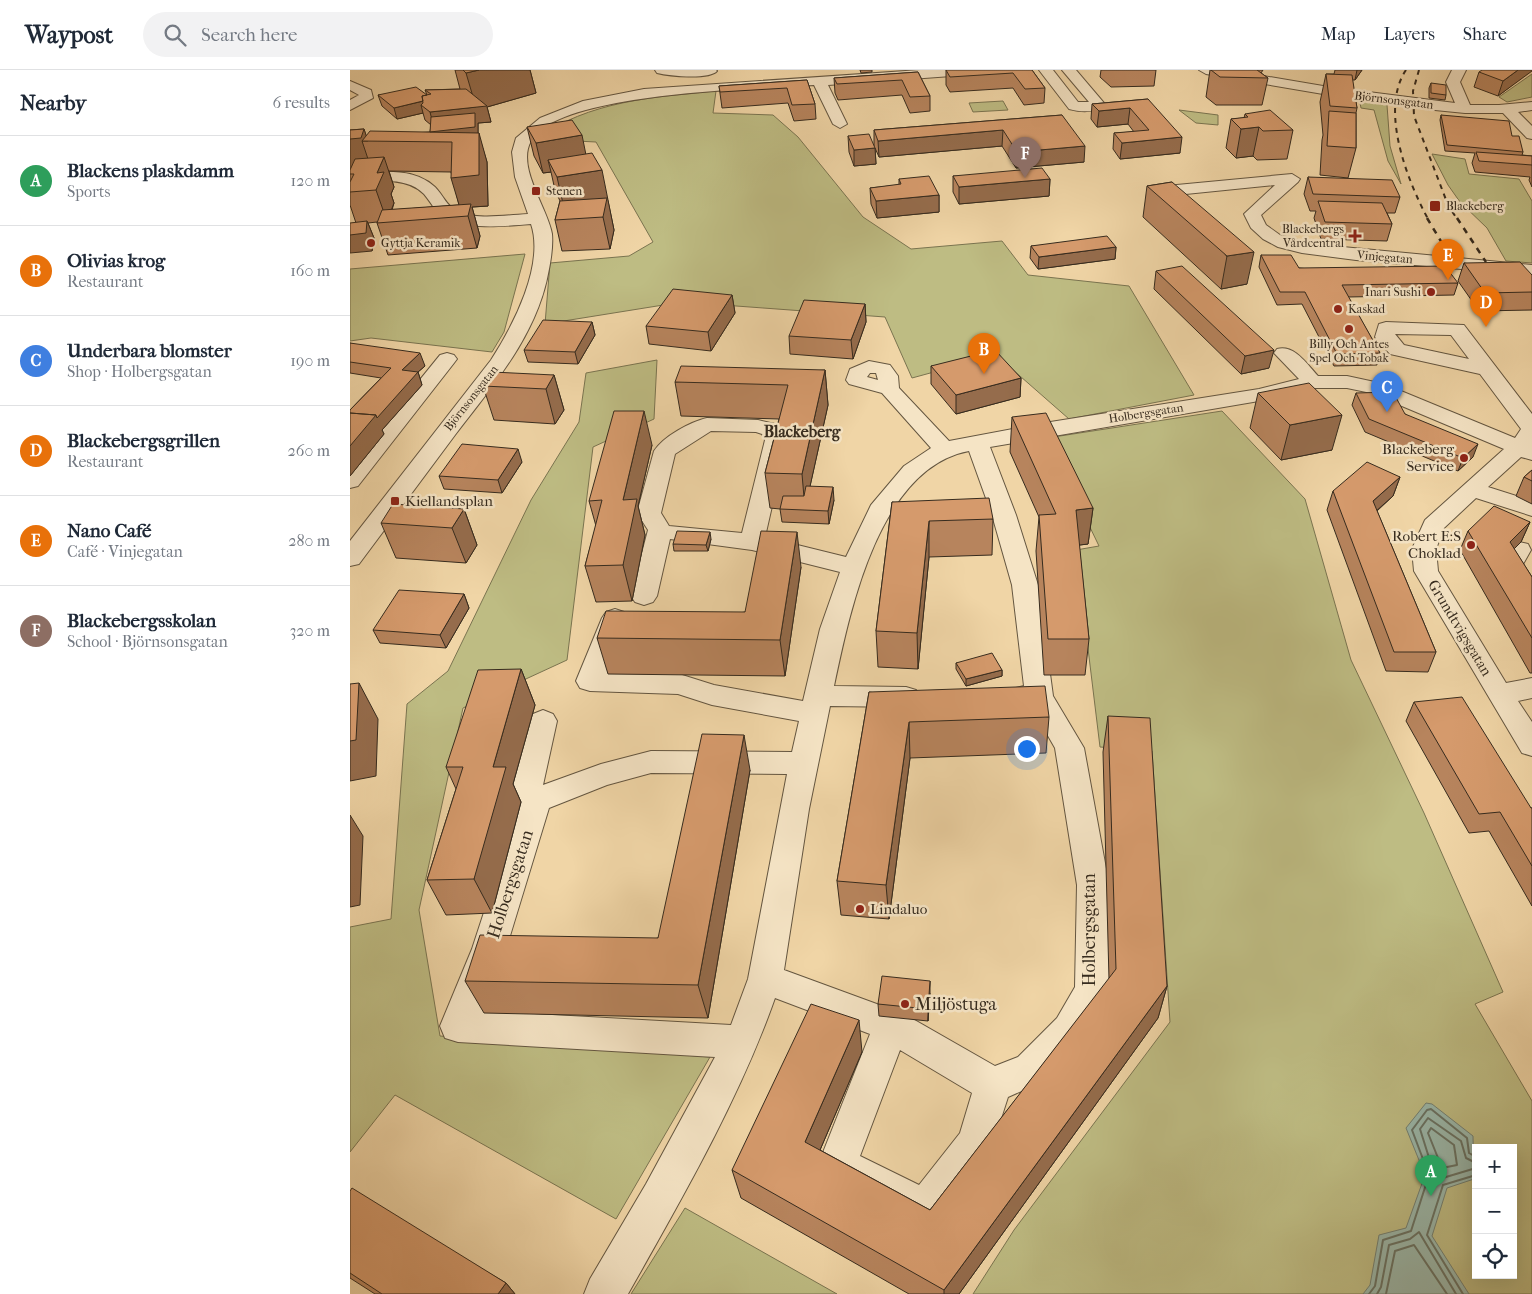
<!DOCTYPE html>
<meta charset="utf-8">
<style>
:root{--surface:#fff;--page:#f2f2f3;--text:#1f2937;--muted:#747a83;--line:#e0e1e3;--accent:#8f2418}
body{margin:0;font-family:"IM FELL French Canon",serif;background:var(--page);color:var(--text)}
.controls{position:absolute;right:15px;bottom:15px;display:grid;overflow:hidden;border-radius:0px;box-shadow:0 5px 20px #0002}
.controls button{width:45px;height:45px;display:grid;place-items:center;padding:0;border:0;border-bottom:1px solid var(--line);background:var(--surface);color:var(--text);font:25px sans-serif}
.you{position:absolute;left:676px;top:678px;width:18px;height:18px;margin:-12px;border:4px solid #fff;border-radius:50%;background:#1a73e8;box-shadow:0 0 0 8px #1a73e833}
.badge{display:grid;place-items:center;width:32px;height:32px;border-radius:50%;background:var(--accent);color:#fff;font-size:16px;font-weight:700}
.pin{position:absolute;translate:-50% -41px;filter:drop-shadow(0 1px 2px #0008)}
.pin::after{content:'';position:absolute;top:26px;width:18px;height:15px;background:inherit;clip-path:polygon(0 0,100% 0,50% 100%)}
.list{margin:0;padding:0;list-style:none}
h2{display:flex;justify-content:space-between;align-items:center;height:65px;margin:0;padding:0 20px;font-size:21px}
h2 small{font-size:16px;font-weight:400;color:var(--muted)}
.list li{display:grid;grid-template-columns:32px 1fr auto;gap:15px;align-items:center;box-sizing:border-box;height:90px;padding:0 20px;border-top:1px solid var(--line)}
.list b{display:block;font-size:19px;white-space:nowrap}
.list p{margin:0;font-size:16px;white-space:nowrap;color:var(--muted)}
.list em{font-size:16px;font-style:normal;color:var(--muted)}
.icon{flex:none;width:28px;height:28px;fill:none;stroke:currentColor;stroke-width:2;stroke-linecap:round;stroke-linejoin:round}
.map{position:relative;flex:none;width:1182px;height:1224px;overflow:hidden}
header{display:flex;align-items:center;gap:30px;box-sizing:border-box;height:70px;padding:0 25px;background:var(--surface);border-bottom:1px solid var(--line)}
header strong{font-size:24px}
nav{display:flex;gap:28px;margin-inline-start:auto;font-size:18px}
.search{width:350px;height:45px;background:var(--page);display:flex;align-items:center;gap:12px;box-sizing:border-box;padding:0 18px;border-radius:28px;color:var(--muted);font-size:19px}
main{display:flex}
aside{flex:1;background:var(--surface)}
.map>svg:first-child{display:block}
.green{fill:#bebc83;stroke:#7a7450;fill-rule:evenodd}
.water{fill:#9ab8ab;stroke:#728073}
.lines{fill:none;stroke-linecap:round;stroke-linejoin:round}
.shore{stroke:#687264;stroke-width:2}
.street-casing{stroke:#645640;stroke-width:2}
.street{fill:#f5e4c5;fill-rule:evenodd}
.rail-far1{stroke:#362b1e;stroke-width:2;stroke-dasharray:5 5;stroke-linecap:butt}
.rail{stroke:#362b1e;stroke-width:2.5;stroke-dasharray:6 6;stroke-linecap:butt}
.wall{fill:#b7845d;stroke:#362b1e;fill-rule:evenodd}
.shaded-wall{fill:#956c4c;stroke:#362b1e}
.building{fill:#d59a6c;stroke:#362b1e}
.poi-dot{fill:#8f2418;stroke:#f5e4c5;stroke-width:2}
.labels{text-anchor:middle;stroke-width:5;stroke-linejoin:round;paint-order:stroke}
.far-street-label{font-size:12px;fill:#362b1e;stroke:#f5e4c5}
.far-poi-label{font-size:12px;fill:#362b1e;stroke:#f5e4c5;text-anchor:start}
.poi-label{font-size:15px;fill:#362b1e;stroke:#f5e4c5;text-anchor:end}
.street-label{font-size:15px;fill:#362b1e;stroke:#f5e4c5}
.far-district-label{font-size:16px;font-weight:bold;fill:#362b1e;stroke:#f5e4c5}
.near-street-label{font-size:18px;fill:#362b1e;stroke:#f5e4c5}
.near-poi-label{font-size:18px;fill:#362b1e;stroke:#f5e4c5;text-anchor:start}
</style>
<header>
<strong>Waypost</strong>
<div class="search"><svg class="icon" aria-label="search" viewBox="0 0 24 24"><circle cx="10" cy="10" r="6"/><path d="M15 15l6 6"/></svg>Search here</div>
<nav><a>Map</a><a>Layers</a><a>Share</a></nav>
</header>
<main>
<aside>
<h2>Nearby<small>6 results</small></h2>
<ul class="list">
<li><span class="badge" style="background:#2e9e5b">A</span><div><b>Blackens plaskdamm</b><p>Sports</p></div><em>120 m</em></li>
<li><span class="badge" style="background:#e8710a">B</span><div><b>Olivias krog</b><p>Restaurant</p></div><em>160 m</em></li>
<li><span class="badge" style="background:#3f7fe0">C</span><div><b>Underbara blomster</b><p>Shop · Holbergsgatan</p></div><em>190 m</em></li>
<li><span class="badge" style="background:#e8710a">D</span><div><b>Blackebergsgrillen</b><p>Restaurant</p></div><em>260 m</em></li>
<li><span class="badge" style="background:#e8710a">E</span><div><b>Nano Café</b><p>Café · Vinjegatan</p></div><em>280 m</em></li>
<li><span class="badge" style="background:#8d6e63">F</span><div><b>Blackebergsskolan</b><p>School · Björnsonsgatan</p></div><em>320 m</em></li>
</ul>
</aside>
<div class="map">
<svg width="1182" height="1224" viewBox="0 0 1182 1224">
<rect width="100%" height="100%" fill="#f0d5a6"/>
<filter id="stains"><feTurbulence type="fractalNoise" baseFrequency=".004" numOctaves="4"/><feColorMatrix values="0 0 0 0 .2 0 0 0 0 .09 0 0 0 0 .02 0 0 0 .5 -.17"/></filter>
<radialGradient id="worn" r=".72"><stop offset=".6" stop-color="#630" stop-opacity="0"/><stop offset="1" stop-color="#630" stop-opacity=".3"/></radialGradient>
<!-- green -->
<path class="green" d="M1182 4V27L1157 32 1149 27Z
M366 21 363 43 423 45 448 67 513 147 561 179 652 171 678 205 779 216 844 325 719 349 646 285 562 308 535 247 332 232 195 254 200 193 279 186 303 172 246 72 186 69C239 31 303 27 366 21Z
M653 31 658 40 623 42 619 33Z
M1013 31 1037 35 1040 76 1051 114 1038 91 1024 40 1011 38 1010 33Z
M829 40 868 45V55L846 53Z
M1082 84 1115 89 1119 104 1169 109 1182 131V193L1156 191 1137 158 1110 132 1098 115Z
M175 184 154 262 142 282 21 268 0 271V199Z
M307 290 304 349 243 377 217 590 113 638 69 840 90 966 360 987 266 1149 45 1025 0 1082V857L41 849 57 634 98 601 181 430 229 352 236 303Z
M872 341 955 429 1001 590 1074 743 1153 922 1125 934 1182 1031V1224H623L664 1160 820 952 802 681 750 677 726 480 749 476 697 368ZM1126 1078H1163V1205H1126Z
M335 1138 487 1224H281Z"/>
<!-- water -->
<path class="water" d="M1076 1033 1082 1034 1123 1066 1124 1109 1097 1118 1082 1166 1119 1224H1013L1020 1215 1029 1165 1056 1158 1075 1105 1056 1058Z"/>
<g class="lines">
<!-- shore -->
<path class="shore" d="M1081 1058 1104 1075 1107 1095 1092 1098 1078 1063Z
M1126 1093 1116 1088 1111 1071 1078 1048 1070 1059 1086 1110 1126 1098
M1019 1224 1025 1216 1033 1170 1061 1161 1079 1105 1062 1060 1077 1040 1081 1039 1117 1068 1119 1083 1126 1087
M1027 1224 1031 1217 1039 1175 1060 1169 1069 1162 1106 1224
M1036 1224 1045 1181 1064 1175 1097 1224
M1113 1224 1077 1165 1093 1115 1126 1105"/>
<defs>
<path id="street" d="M305 0H366L367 1C359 10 319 6 307 3Z
M570 0H636L629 4 478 15 497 54 490 58 483 54 464 15C410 19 207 22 181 71 166 97 198 139 202 164 203 175 201 189 199 199 188 264 144 314 105 365 73 408 41 451 9 494L0 496V471L141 290C163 256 195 195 181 154 155 156 121 160 97 149 86 144 81 132 74 124 55 105 24 112 0 114V104C27 102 63 96 85 117 93 125 97 137 108 142 128 150 157 145 178 144L165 107 162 82 166 68 190 48 233 31 294 19Z
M689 0H703L728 32H739L712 0H726L754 33C746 44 731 42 719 39Z
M849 0H878L979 17 1105 33 1096 12 1102 0H1116L1110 12 1120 35H1149L1182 32V40L1168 42 1182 56V69L1177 68 1153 43H1115L1085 40 979 25 856 4Z
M0 11 21 20 23 28 0 40V30L9 25 0 20Z
M942 104 950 109 948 112 911 145 916 155 930 165 961 174 1182 195V205L1006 190 952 183 928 177 913 169 901 158 894 144 925 115 816 126 808 121 816 116Z
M1036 252 1114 255 1182 344V390L1171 387 1138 417 1182 431V446L1126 428 1094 458 1086 479 1088 501 1156 613 1182 608V628L1168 631 1182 652V686L1172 683 1064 501 1062 479 1075 450 1154 379 1021 323 997 318H963L909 331 640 377 666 445 688 515 703 626 734 678 759 815V919L733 972 694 1011 658 1027 639 1086 589 1153 575 1159 473 1109 468 1095 520 964 425 928C389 1030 331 1130 278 1224H234L240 1209 296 1114 365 987 108 972 95 968 90 956 122 879 170 732 162 719 179 651 183 644 193 640 203 644 207 651 193 715 251 694 301 681 442 682 449 651 362 635 328 624 240 621 230 618 226 611 252 548 256 542 265 539 274 542 278 548 257 602 329 604 364 615 453 631 470 559 490 502 402 480 320 469 307 526 303 532 294 535 285 532 281 526 298 460 287 443 304 381C314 366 340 352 357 348L408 350 429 355 437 370 415 467 496 487 521 435 554 396 581 378 532 323 499 314 496 310 500 299 519 291 540 295 548 306 549 318 599 371 694 353 909 319 949 309 924 283 927 279C944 274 957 294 968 306H997L1034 314 1165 368 1171 359 1130 304 1040 284 1025 267 1029 254ZM1045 264 1101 265 1119 289 1054 275ZM520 303H526L528 310 517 307ZM361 361 406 362 412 364 415 370 392 463 319 456 311 443 325 384ZM619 381 642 445 662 515 674 616 662 619 658 626 662 633 681 636 705 678 727 815 725 917 707 948 668 987 645 996 554 944 434 900 459 739 480 636 556 637 566 634 570 627 566 620 556 617 484 616C500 540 529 398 619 381ZM301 703 437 704 398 909 381 955 132 941 156 879 199 738 257 715ZM550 980 622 1023 610 1063 569 1115 510 1086Z
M97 283 104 285 107 289 104 293 8 416 0 418V396L90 285Z
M1169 472 1178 474 1181 480 1172 496 1182 510V539L1173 536 1148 496 1160 474Z"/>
</defs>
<!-- street casing -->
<use href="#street" class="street-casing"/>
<!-- street -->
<use href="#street" class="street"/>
<!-- rail-far1 -->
<path class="rail-far1" d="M1056 0C1029 40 1058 112 1078 149
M1069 0 1063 21 1064 46 1098 135 1107 149"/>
<!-- rail -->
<path class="rail" d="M1077 148 1101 188
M1107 148 1136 192"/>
</g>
<!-- wall -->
<path class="wall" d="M105 0H180L186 23 137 37 141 52 128 53V63L137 92 138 136 122 137 130 166 127 178 38 185 27 153V152L18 153 24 168 22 181 6 153 0 135V60L14 59 16 66 80 62 81 55 75 50 73 43 47 49 32 36 28 25H77L75 20 110 19ZM39 101 101 102 109 135 42 140 44 133 41 124 44 117Z
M510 0H522V2L511 3Z
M596 0H682L695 18 694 33 674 35 663 18 600 22 596 15Z
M751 0H806L804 16 761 17 750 7Z
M860 0H913L911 3 918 8 912 35H866L856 27Z
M985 0H1012L1005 10H1002L1007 38 1006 43V78L998 108 970 105 972 70 973 65 970 32 976 4H984Z
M1182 0 1148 26 1124 17 1129 2Z
M568 2 580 26V41L560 43 552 25 488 30 485 23 484 8Z
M457 10 465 34 466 49 444 51 438 33 372 38 369 16Z
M1081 13 1096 25 1095 30 1079 28V18Z
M798 29 830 83 770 89 763 79 764 63 784 62 778 54 747 57 741 49 742 34Z
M895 44 943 60 937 89 907 90 903 86 886 88 876 78 881 49 894 48Z
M712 45 734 92 666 98 652 76 529 87 525 78 526 94 504 96 499 82 498 66 524 76V60Z
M1091 45 1162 66 1173 82 1172 85 1182 86V117L1179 110 1180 107 1125 102 1122 93 1125 83 1095 81 1090 50Z
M177 57 236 84 258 131 264 160 260 179 212 181 205 150 210 131 205 120 201 102 193 103 184 86Z
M603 106 700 109 699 126 609 134 603 122Z
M958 107 1050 127 1045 143H1037L1042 154 1037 171 971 169 964 148 966 141H960L954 124Z
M549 109 589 125V142L527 148 521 134 520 118 549 115Z
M822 112 897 214 871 219 793 147 797 116Z
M681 176 766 177 765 189 688 199 680 188Z
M911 185 949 198 1108 213 1104 225 998 227 1030 283 1027 295 984 296 952 234 927 235 909 197Z
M1114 193 1182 205V240L1129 241 1108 211Z
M806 201 919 298 891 304 804 219Z
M382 225 385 243 361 281 299 274 296 256Z
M515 234 516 252 503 289 440 284 439 266Z
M242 252 245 265 228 294 178 292 174 280Z
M0 273 75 296 68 302 72 315 32 360 34 364 0 406V340L31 308 0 303Z
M581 296 671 308 670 327 606 344 581 314Z
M475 300 478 335 460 416 484 430 479 454 432 452 430 439 420 438 415 403 429 349 331 346 325 312Z
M204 305 214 340 205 354 144 350 133 316Z
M908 323 982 380 931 390 900 358Z
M1006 323 1055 344 1123 387 1108 401 1015 362 1002 335Z
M662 347 743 438 738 474 729 475 739 569 735 605H694L686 481 689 447 660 382Z
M302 375 288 436 295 465 282 531 246 532 235 496 246 456 239 431Z
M172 392 152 423 94 419 89 406Z
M1182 400V434L1166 426 1174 407Z
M1050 407 1043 426 1027 441 1086 582 1078 602 1036 601 977 440 983 421Z
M542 432 643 449 642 485 579 487 568 599 528 597 526 561Z
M114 439 127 475 116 493 46 488 31 453Z
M1180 452 1171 472 1164 479 1182 507V603H1180L1110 480 1118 461Z
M361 469 358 481H324L323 474Z
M451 497 435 606 258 604 247 568 395 542Z
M114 524 119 538 96 578 30 573 23 560Z
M606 593 652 600V606L616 616 606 599Z
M171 599 185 635 163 714 171 732 142 843 96 845 77 810 106 719 96 697Z
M519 622 699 647 696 683 560 688 539 849 491 845 487 811Z
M1064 632 1181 738H1182V836L1139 761 1119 763 1056 651Z
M758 646 817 916 808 948 609 1224H559L391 1128 382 1100 512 982 470 1080 580 1140 759 909 753 682Z
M400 700 358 948 134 943 115 911 308 868Z
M580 923 578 951 529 946 528 934Z
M0 1121 156 1213 165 1224H25L0 1208Z"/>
<!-- shaded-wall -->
<path class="shaded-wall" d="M129 0H180L186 23 137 37 141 52 128 53V68L80 62 84 58 80 42 126 37 116 3Z
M1007 0H1012L1005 10Z
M1168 0H1182V1L1148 26 1153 11Z
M82 29 71 35 73 43 47 49 44 38Z
M780 38 778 54 747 57 749 41Z
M909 57 903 86 886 88 891 59Z
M14 59 18 71H12L21 98 0 100V69Z
M653 60 652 76 529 87 528 71Z
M129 63 137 92 138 136 122 137 130 166 127 178 118 146 110 138 101 108Z
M232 65 238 95 198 90 201 102 193 103 186 73Z
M832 67 830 83 770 89 772 73Z
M735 76 734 92 666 98 667 82Z
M525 78 526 94 504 96V80Z
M34 87 44 117 41 124 44 133 37 151 26 120 27 103Z
M252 100 264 160 260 179 253 147 214 138 207 107Z
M700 109 699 126 609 134V117Z
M589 125V142L527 148 526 131Z
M17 151 24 168 22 181 0 183V165Z
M766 177 765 189 688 199 689 187Z
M904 182 897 214 871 219 877 186Z
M382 225 385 243 361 281 358 262Z
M515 234 516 252 503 289 501 270Z
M242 252 245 265 228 294 225 282Z
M924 280 919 298 891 304 895 286Z
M70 283 75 296 68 302 72 315 32 360 34 364 0 406V376L52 300Z
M475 300 478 335 455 439 452 404Z
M204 305 214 340 205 354 196 319Z
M671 308 670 327 606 344V325Z
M294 341 302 375 288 436 295 465 282 531 273 495V430Z
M992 345 982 380 931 390 940 355Z
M1128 374 1123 387 1108 401 1113 388Z
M168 379 172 392 152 423 148 410Z
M1050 407 1043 426 1016 450 1023 431Z
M483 417 484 430 479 454 478 441Z
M743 438 738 474 722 476 726 440Z
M114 439 127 475 116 493 102 458Z
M579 451V487L568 599 567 563Z
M1180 452 1171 472 1151 492 1160 472Z
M360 462 361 469 358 481 356 475Z
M447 462 451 497 435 606 430 570Z
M114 524 119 538 96 578 90 565Z
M171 599 185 635 163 714 171 732 142 843 124 809 143 697Z
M652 600V606L616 616V609Z
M9 613 28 649 26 706 0 711V671Z
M559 652 560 688 539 849 536 815Z
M394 665 400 700 358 948 348 915Z
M0 745 13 766 10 835 0 837Z
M580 911V923L578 951V939Z
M817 916 808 948 609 1224H594V1220Z
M509 950 512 982 461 1101 455 1072Z
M156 1213 165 1224H148Z"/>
<!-- building -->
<path class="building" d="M113 0H129L116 3Z
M596 0H682L695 18 675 19 663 3 600 7Z
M861 0H907L918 8 870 7Z
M1132 0H1168L1153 11 1129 2Z
M568 2 580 26 560 27 552 10 487 14 484 8Z
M976 4 1002 5 1007 38 980 36Z
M457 10 465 34 442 35 437 18 370 22 369 16Z
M1081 13 1096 15V25L1081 23Z
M66 17 77 25 72 26 73 31 44 38 28 25Z
M116 19 137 36 80 42 71 35 73 33 72 26 81 24 75 20Z
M798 29 832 67 772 73 764 63 799 60 780 38 749 41 742 34Z
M920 40 943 60 913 61 909 57 891 59 881 49 898 47 895 44Z
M979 41 1006 43V78L977 76Z
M125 43V57L80 62 81 47Z
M712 45 735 76 667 82 653 60 528 71 524 60Z
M1091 45 1159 51 1162 66H1169L1173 82 1097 75Z
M222 50 232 65 186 73 177 57Z
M14 59 11 68 0 69V60Z
M20 61 129 63V105L101 108 102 72 12 71Z
M519 64 525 78 504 80 498 66Z
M1126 82 1182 86V95L1129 91Z
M242 83 252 100 207 107 198 90Z
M34 87 27 103 34 102 26 120 0 122V112L4 104H0V100L5 89Z
M692 98 700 109 609 117 603 106Z
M579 106 589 125 526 131 520 118 551 114 549 109Z
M958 107 1042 110 1050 127 963 124Z
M822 112 904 182 877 186 797 116Z
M257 128 253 147 205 150 210 131Z
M968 131 1032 133 1042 154 975 152Z
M121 134 118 146 27 153 32 140Z
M17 151 16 163 0 165V153Z
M757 166 766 177 689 187 681 176Z
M911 185H941L949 198 1095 196 1108 213 992 215 1030 283 987 284 955 222H930Z
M1170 192 1182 205V222L1135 223 1114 193Z
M832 196 924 280 895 286 806 201Z
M323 219 382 225 358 262 296 256Z
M454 230 515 234 501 270 439 266Z
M193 250 242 252 225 282 174 280Z
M0 273 70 283 52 300 68 302 27 348 26 345 0 343V340L41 298 0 292Z
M645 280 671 308 606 325 581 296Z
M331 296 475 300 452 404 415 403 438 315 325 312Z
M142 302 204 305 196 319 133 316Z
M959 313 992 345 940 355 908 323Z
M1043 322 1055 344 1128 374 1113 388 1019 349 1006 323Z
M264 341H294L273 430 287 429 273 495 235 496 252 430 239 431Z
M0 343 26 345 0 376Z
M696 343 743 438 726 440 739 569H698L689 445 706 444 662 347Z
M112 374 168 379 148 410 89 406Z
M1017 392 1050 407 1023 431 1086 582H1044L983 421Z
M1182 400V411L1174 407Z
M456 416 483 417 478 441 430 439 433 426H454Z
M639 428 643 449 579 451 567 563 526 561 542 432Z
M43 434 114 439 102 458 31 453Z
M1144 436 1180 452 1160 472 1182 507V568L1118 461Z
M327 461 360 462 356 475 323 474Z
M411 461 447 462 430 570 247 568 256 541 395 542Z
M49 520 114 524 90 565 23 560Z
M642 583 652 600 616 609 606 593Z
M171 599 143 697H156L124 809 77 810 113 697H96L128 600Z
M9 613 6 670 0 671V614Z
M695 616 699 647 559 652 536 815 487 811 519 622Z
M1112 627 1181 738H1182V796L1150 742 1129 744 1064 632Z
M758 646 800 648 817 916 594 1220 382 1100 461 934 509 950 455 1072 580 1140 766 899Z
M352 664 394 665 348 915 115 911 130 865 308 868Z
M532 906 580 911 578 939 528 934Z
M2 1118 156 1213 148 1224H32L0 1203V1121Z"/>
<!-- markers -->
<g class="poi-dot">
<rect x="181" y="116" width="10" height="10" rx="2.5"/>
<rect x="1079" y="130" width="12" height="12" rx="2.5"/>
<path d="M1002.5 158.5h5v5h5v5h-5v5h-5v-5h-5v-5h5z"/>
<circle cx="21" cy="173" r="5"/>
<circle cx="1081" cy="222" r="5"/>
<circle cx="988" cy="239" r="5"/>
<circle cx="999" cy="259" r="5"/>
<circle cx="1114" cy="388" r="5"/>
<rect x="40" y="426" width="10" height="10" rx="2.5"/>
<circle cx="1121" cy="475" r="5"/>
<circle cx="510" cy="839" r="5"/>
<circle cx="555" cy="934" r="5"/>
</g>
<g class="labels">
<!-- far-street labels -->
<g class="far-street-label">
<text transform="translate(1044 30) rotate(7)" y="4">Björnsonsgatan</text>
<text transform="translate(1035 187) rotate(5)" y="4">Vinjegatan</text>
<text transform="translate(121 328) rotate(-52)" y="4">Björnsonsgatan</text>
<text transform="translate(796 343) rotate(-9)" y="4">Holbergsgatan</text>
</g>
<!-- far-poi labels -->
<g class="far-poi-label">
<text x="196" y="125">Stenen</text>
<text x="1096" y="140">Blackeberg</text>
<text x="994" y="163" text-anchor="end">Blackebergs<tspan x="994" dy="14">Vårdcentral</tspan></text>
<text x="31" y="177">Gyttja Keramik</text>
<text x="1071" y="226" text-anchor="end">Inari Sushi</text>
<text x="998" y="243">Kaskad</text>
<text x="999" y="278" text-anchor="middle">Billy Och Antes<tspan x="999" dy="14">Spel Och Tobak</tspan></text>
</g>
<!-- poi labels -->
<g class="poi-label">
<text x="1104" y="384">Blackeberg<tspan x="1104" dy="17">Service</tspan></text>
<text x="55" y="436" text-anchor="start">Kiellandsplan</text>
<text x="1111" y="471">Robert E:S<tspan x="1111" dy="17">Choklad</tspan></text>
<text x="520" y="844" text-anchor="start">Lindaluo</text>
</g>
<!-- street labels -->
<g class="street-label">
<text transform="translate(1110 558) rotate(59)" y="5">Grundtvigsgatan</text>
</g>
<!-- far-district labels -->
<g class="far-district-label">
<text x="452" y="367">Blackeberg</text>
</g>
<!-- near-street labels -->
<g class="near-street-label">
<text transform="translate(160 814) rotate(-72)" y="6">Holbergsgatan</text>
<text transform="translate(739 860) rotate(-90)" y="6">Holbergsgatan</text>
</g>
<!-- near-poi labels -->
<g class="near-poi-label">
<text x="565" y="940">Miljöstuga</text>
</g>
</g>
<rect width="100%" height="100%" filter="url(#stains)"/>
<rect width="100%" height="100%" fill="url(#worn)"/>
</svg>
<div class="controls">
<button>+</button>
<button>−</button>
<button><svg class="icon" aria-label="locate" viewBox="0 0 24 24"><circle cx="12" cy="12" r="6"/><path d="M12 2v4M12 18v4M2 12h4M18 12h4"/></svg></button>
</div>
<div class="you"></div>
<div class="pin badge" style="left:1081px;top:1126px;background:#2e9e5b">A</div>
<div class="pin badge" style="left:634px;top:304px;background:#e8710a">B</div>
<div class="pin badge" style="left:1037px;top:342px;background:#3f7fe0">C</div>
<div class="pin badge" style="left:1136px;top:257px;background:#e8710a">D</div>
<div class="pin badge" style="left:1098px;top:210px;background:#e8710a">E</div>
<div class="pin badge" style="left:675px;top:108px;background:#8d6e63">F</div>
</div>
</main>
